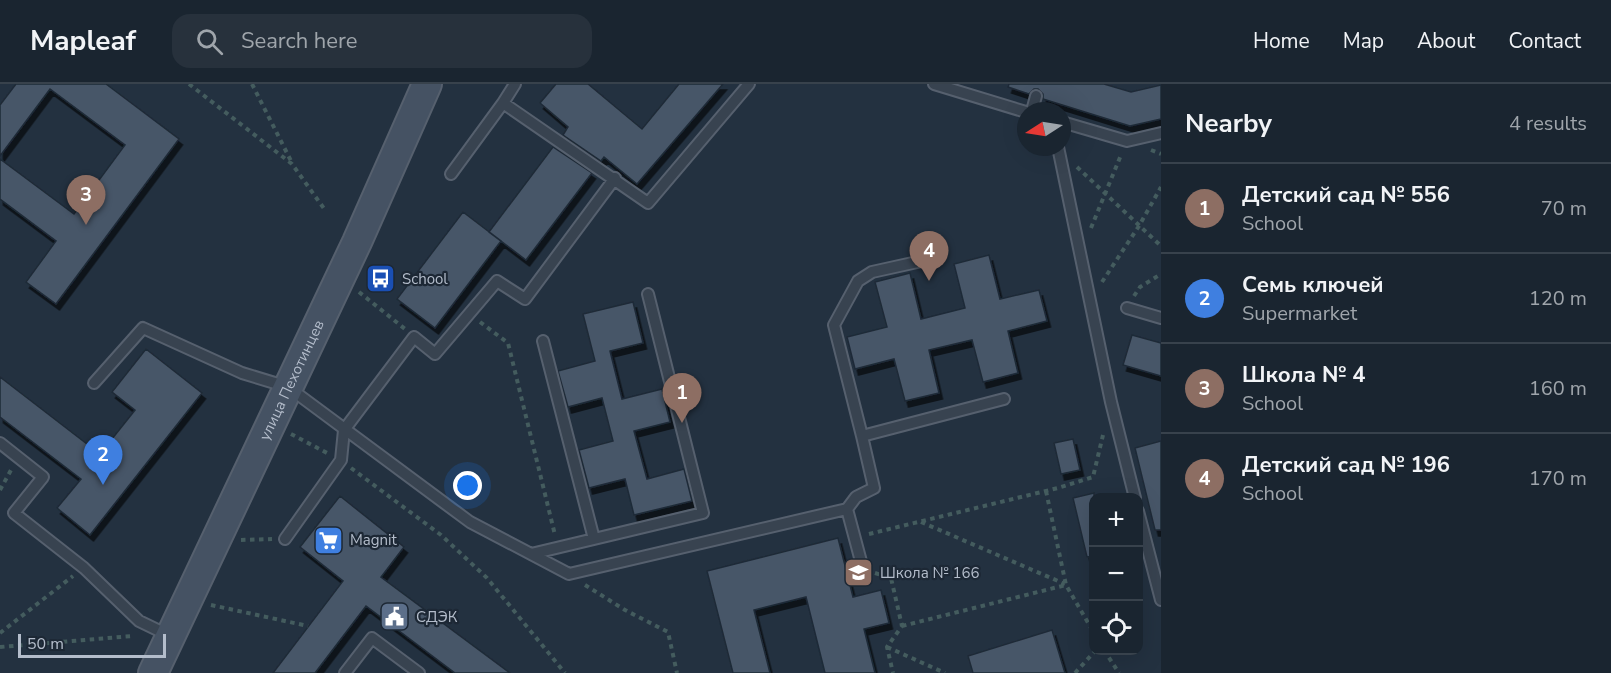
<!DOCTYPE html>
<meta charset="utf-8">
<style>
:root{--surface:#1a2530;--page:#27313c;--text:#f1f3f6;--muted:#9fa5ab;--line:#38424c;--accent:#86b8fd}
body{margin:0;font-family:"Nunito Sans",sans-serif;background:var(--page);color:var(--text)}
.controls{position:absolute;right:18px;bottom:18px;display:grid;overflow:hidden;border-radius:12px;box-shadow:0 6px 24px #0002}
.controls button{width:54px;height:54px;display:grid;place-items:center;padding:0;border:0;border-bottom:2px solid var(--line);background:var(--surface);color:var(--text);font:30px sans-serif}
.compass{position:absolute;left:1017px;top:18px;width:54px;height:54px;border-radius:50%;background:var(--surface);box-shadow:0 6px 24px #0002;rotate:258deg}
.scale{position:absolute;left:18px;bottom:15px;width:148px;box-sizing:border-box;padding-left:6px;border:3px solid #b4bdcb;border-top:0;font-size:16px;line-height:21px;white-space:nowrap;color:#b4bdcb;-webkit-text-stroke:4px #1d2835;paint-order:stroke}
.you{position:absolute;left:468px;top:402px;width:21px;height:21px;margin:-15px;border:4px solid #fff;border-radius:50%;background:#1a73e8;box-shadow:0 0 0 9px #1a73e833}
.badge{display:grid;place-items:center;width:39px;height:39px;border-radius:50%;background:var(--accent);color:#fff;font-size:20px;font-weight:700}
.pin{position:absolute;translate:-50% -50px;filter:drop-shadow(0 2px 3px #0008)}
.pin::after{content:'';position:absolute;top:32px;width:21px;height:18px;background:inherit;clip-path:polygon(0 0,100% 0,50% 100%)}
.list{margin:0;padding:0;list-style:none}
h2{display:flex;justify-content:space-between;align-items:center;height:78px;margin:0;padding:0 24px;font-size:26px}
h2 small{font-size:20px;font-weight:400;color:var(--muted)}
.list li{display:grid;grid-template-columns:39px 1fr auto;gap:18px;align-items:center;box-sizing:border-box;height:90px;padding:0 24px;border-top:2px solid var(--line)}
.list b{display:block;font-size:22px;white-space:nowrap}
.list p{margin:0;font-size:20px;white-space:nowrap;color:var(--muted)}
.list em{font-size:20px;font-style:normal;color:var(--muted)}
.icon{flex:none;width:33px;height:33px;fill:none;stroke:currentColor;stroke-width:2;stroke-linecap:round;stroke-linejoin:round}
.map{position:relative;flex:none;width:1161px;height:589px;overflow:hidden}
header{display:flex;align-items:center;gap:36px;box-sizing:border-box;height:84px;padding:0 30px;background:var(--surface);border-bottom:2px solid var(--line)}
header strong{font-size:28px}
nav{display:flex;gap:33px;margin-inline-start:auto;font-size:21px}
.search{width:420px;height:54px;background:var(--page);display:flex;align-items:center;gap:15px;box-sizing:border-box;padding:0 21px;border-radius:18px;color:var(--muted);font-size:22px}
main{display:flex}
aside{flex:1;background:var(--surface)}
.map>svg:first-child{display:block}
.building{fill:#475667;stroke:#1f2a37;stroke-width:1.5;filter:url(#shadow)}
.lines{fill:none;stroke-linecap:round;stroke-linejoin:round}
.lane-casing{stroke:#56606e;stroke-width:14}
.secondary-casing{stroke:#56606e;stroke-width:32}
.path{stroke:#445c5e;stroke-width:4;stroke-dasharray:4.5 4.5;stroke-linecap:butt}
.lane{stroke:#384350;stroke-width:10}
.secondary{stroke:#455263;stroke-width:28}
.labels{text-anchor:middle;stroke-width:4.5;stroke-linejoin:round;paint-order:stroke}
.poi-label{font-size:15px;fill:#b4bdcb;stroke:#1d2835;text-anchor:start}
.street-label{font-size:15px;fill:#b4bdcb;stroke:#1d2835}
</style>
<header>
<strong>Mapleaf</strong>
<div class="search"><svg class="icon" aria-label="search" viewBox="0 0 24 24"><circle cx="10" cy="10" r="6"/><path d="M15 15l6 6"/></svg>Search here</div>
<nav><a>Home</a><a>Map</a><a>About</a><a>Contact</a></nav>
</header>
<main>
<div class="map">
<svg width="1161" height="589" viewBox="0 0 1161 589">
<defs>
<filter id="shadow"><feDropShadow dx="3.5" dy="6" stdDeviation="0" flood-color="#0009"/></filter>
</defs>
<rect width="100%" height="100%" fill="#233140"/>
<!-- building -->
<path class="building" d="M16 0H106L179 55 56 220 26 198 56 157 0 115V75L74 130 125 61 50 5 0 72V21Z
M556 0H588L642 45 679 0H723L637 100 604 73 601 77 563 51 568 43 540 19Z
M1009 0H1104L1131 8 1161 1V35L1130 42 1043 15V10L1038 5H1034L1029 10 1008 3Z
M553 63 592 89 526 176 489 148Z
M463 128 501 157 435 244 397 215Z
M989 171 1000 215 1039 206 1047 237 1008 247 1018 289 983 298 972 256 929 266 939 309 905 317 894 275 855 285 847 253 887 243 875 198 910 189 921 235 965 224 954 180Z
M633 218 643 259 610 267 622 315 662 305 670 338 634 347 647 395 684 385 692 417 634 431 625 395 589 404 579 366 613 357 602 314 568 323 558 287 595 277 583 230Z
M1132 251 1161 259V292L1123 281Z
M146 265 202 309 90 451 57 424 81 395 0 333V293L100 370 135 326 112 308Z
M1073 355 1080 386 1061 390 1054 359Z
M1161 357V446H1155L1135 364Z
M1094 409V472L1087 473 1073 414Z
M340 412 404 463 381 493 510 589H455L366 522 315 589H273L343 497 300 463Z
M838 454 853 513 881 506 889 539 864 545 875 589H825L806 513 754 526 770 589H733L707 487Z
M1052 546 1065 589H973L968 572Z"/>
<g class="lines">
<defs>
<path id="lane" d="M515 0 503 19 648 119 749 0
M934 0 1026 28
M1032 27 1036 12
M1062 38 1127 57 1161 49
M1058 63 1111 318 1135 414
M451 90 503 19
M931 175 872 188 858 197 834 241 862 352 1004 315
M1127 224 1161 234
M543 257 594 455 703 429 648 210
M94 299 143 244 242 289 288 303 470 438 569 490 847 425 856 413 874 404 862 352
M0 359 43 393 14 429 84 484 139 537 170 552
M847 425 863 485
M1138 427 1161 516
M285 455 341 376 344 346 414 253 435 270 497 197 525 215 615 94
M531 470 594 455
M345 589 372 554 419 589"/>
<g id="secondary">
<path id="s1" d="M153 589 357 158 427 0"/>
</g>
</defs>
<!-- lane casing -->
<use href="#lane" class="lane-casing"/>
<!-- secondary casing -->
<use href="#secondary" class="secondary-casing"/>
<!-- path -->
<path class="path" d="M189 0 292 80 325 126
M252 0 291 77
M1151 66 1161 70
M1077 83 1161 162
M1091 144 1121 71
M1102 198 1139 142 1161 103
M359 208 405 245
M1134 212 1140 203 1161 190
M480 238 508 259 555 451
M291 350 329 370
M351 384 441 451 487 494 565 589
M0 406 11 386
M1046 407 1066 501 1094 549
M921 438 1065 500
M869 450 1058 404 1093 393 1103 351
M241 456 272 455
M875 489 891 494 902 542 887 563 893 589
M585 501 625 526 668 548 677 589
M211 521 308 542
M902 542 1066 501
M0 549 73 492
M0 563 133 552
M887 563 945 589
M1104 566 1119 589
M1075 589 1096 566"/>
<!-- lane -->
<use href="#lane" class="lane"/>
<!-- secondary -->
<use href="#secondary" class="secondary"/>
</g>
<!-- icons -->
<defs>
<symbol id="bus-square" viewBox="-11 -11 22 22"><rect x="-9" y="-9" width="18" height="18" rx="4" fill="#1a4fb4" stroke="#1d2835"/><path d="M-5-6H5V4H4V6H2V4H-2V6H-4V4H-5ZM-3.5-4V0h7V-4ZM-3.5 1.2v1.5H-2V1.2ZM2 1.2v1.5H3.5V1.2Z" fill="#fff"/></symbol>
<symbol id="supermarket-square" viewBox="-11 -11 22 22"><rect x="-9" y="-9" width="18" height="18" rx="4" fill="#3f7fe0" stroke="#1d2835"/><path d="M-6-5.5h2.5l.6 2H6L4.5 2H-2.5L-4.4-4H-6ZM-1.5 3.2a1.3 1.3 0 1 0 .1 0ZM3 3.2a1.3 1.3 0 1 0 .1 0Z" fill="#fff"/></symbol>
<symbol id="school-square" viewBox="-11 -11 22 22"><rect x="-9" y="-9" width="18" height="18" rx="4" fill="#8d6e63" stroke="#1d2835"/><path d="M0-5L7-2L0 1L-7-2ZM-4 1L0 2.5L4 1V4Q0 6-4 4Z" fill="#fff"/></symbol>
<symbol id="civic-square" viewBox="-11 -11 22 22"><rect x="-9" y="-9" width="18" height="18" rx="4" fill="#5c6f8a" stroke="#1d2835"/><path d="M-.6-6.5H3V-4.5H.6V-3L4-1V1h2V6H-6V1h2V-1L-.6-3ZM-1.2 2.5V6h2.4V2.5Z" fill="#fff"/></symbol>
</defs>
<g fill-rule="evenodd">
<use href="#bus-square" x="364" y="178" width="33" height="33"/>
<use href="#supermarket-square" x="312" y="440" width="33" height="33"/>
<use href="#school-square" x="842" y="472" width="33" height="33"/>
<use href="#civic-square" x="378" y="516" width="33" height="33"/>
</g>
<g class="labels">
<!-- poi labels -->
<g class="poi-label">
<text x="402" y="200">School</text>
<text x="350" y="461">Magnit</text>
<text x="880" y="494">Школа № 166</text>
<text x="416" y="538">СДЭК</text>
</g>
<!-- street labels -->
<g class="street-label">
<text dy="5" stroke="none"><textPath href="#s1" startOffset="324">улица Пехотинцев</textPath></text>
</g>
</g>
</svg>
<div class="controls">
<button>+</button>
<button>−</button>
<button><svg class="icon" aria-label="locate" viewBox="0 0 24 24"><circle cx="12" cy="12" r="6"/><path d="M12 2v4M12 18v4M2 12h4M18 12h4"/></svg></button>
</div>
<svg class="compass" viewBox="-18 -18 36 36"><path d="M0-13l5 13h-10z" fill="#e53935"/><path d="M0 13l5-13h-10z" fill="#9fa5ab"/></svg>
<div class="scale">50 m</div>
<div class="you"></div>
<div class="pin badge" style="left:682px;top:339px;background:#8d6e63">1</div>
<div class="pin badge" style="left:103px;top:401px;background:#3f7fe0">2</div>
<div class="pin badge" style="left:86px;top:141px;background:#8d6e63">3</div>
<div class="pin badge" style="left:929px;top:197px;background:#8d6e63">4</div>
</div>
<aside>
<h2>Nearby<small>4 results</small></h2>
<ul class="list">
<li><span class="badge" style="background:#8d6e63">1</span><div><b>Детский сад № 556</b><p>School</p></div><em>70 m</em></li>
<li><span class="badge" style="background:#3f7fe0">2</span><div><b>Семь ключей</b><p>Supermarket</p></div><em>120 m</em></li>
<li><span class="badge" style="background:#8d6e63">3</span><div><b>Школа № 4</b><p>School</p></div><em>160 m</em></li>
<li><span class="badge" style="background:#8d6e63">4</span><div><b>Детский сад № 196</b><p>School</p></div><em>170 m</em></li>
</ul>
</aside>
</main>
